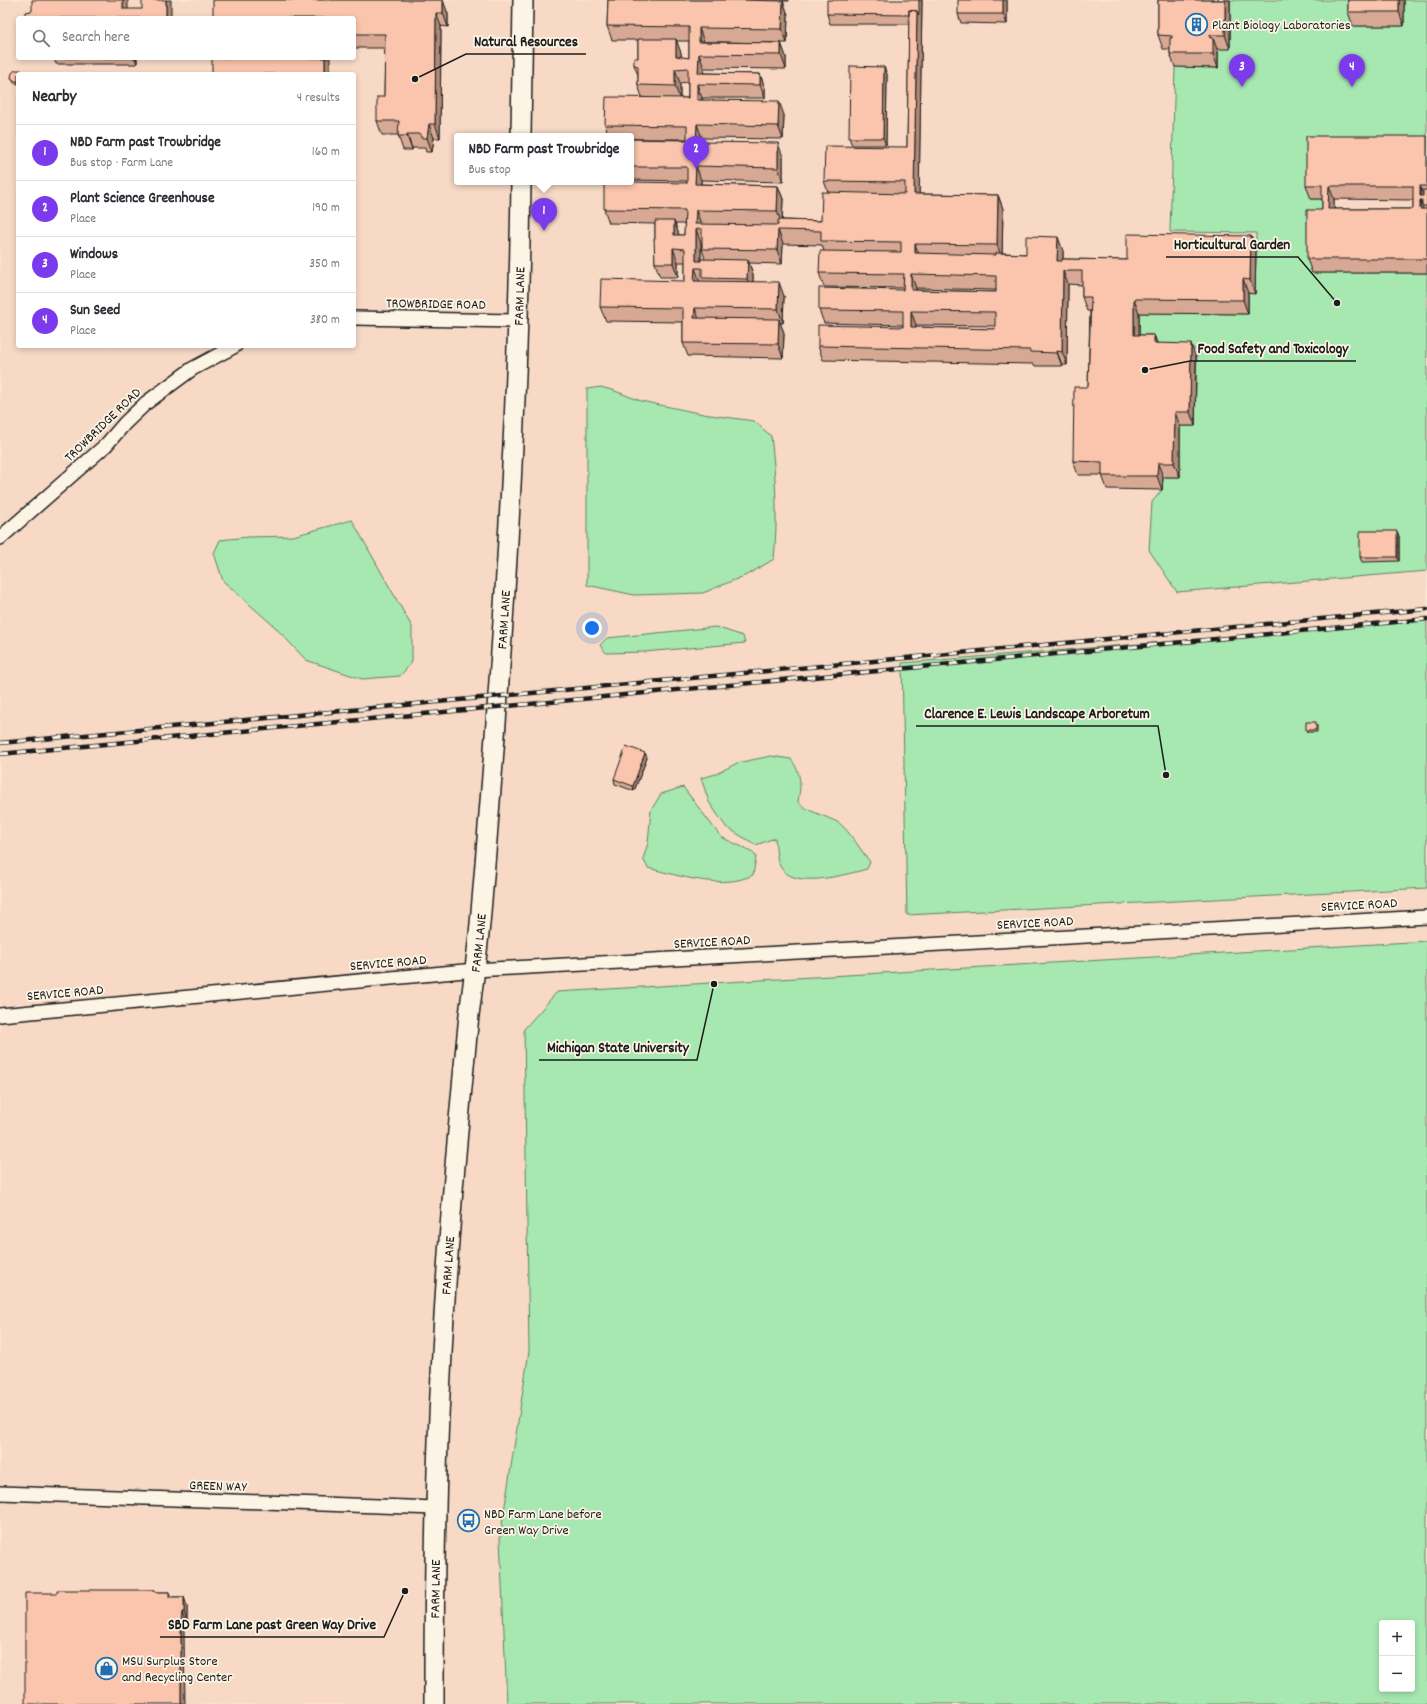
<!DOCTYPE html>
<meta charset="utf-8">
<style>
:root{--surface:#fff;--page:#f2f2f3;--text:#2b2b33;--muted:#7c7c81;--line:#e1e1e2;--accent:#7c3aed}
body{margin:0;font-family:Dekko,sans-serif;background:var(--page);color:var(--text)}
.controls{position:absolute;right:12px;bottom:12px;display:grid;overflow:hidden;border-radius:4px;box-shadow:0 2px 6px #0003}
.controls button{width:36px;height:36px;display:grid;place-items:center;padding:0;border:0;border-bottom:1px solid var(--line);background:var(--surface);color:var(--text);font:20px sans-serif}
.you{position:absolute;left:592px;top:628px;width:14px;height:14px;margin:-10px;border:3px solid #fff;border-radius:50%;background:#1a73e8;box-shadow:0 0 0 6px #1a73e833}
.badge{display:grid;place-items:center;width:26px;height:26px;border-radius:50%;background:var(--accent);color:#fff;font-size:13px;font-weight:700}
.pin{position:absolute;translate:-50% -33px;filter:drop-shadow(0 1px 2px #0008)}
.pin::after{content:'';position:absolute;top:21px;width:14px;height:12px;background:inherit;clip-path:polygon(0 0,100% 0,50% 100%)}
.popup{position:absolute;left:454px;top:133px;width:180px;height:52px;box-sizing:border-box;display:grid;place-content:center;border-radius:4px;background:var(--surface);filter:drop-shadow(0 1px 3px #0005);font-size:13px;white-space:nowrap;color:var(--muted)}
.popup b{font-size:15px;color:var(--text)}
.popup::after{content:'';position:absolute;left:50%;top:100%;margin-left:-8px;border:8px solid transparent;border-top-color:var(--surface)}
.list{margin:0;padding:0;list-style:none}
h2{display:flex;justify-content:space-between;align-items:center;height:52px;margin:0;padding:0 16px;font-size:17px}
h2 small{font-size:13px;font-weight:400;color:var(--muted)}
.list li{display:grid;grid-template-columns:26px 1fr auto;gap:12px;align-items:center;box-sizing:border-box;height:56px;padding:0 16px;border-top:1px solid var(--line)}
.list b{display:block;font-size:15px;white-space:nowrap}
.list p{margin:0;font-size:13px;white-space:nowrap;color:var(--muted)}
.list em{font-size:13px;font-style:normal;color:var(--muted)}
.icon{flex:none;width:22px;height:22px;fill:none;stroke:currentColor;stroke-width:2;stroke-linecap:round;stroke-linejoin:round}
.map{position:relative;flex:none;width:1427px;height:1704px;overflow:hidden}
.search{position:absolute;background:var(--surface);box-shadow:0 2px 6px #0003;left:16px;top:16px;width:340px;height:44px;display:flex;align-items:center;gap:10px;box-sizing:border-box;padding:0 14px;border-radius:4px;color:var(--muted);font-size:15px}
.panel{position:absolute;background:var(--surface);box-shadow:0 2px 6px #0003;left:16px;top:72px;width:340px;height:276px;border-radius:4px}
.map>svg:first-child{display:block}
.built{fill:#f7d9c5;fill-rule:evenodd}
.green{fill:#a7e7b0;stroke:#628266;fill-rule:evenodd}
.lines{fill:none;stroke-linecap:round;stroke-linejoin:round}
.street-casing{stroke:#1c1c1c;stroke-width:16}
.secondary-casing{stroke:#1c1c1c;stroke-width:22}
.street{stroke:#fcf5e5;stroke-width:13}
.secondary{stroke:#fcf5e5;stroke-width:19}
.rail-casing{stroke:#1c1c1c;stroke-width:4.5}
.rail{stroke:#fcf5e5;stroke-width:3;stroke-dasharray:9;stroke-linecap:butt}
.wall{fill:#d7a994;stroke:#1c1c1c;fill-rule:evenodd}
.shaded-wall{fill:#af8a78;stroke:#1c1c1c}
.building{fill:#fac5ac;stroke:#1c1c1c;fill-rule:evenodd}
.labels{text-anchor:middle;stroke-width:3.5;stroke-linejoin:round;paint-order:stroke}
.poi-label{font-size:14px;fill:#1c1c1c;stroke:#fcf5e5;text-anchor:start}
.street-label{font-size:14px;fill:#1c1c1c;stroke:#fcf5e5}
.leader{fill:none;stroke:#1c1c1c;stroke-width:1.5}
.callout-dot{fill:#1c1c1c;stroke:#fcf5e5;stroke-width:1.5}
.callout-label{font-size:15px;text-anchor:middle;font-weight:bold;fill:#1c1c1c;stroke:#fcf5e5;stroke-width:3.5;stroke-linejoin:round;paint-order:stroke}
</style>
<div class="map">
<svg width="1427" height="1704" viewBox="0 0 1427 1704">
<rect width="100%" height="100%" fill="#fbe7d4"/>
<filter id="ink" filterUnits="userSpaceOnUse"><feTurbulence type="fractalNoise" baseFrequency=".025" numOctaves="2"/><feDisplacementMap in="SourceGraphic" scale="8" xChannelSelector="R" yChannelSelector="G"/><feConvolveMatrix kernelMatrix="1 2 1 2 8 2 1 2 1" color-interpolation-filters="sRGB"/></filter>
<g filter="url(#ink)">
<!-- built -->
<path class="built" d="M0 0H1427V1704H0ZM18 18H354V58H18ZM18 74H354V346H18ZM457 136H631V182H457ZM1382 1623H1412V1689H1382Z"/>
<!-- green -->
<path class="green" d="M1230 0H1353V26H1403L1404 0H1427V149L1312 199H1327L1312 273H1427V571L1177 592 1149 550 1152 502 1162 490 1163 477H1179L1180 426H1195L1197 349H1139V313L1248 314V293H1255L1256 233 1170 232 1175 67 1218 68V49L1230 48Z
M601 387 615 391 641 401 703 414 754 421 771 436C776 478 778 518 774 559L749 574 703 593 634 595 587 585V389Z
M352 520 412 627V662L400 676 362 679 306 660 275 627 223 581 214 553 220 540 248 537 293 536Z
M1427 621V888L907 915 902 663Z
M716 627 743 636 745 643 644 652 606 653 600 645 607 638Z
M771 756 791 759C802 775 801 784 798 802 805 811 827 816 839 823 848 829 862 852 870 862L867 869C847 874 792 891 780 866 776 858 776 846 775 838L756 845 726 827 709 802 701 778 716 774 737 763Z
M683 787 721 837 753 852 756 857 753 875C722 890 680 876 648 868L643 859 648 843 651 810 661 794Z
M1427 941V1704H507L500 1537 529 1351 524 1029 557 992ZM1382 1623H1412V1689H1382Z"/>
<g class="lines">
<defs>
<path id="street" d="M354 318 518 321
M0 538 106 445 125 423 146 403 192 369 235 346
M0 1015 475 970 1427 917
M0 1493 436 1508"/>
<g id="secondary">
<path d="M521 136 523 0"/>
<path id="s1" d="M434 1704C434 1594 435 1484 441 1375 446 1255 457 1135 469 1015 473 985 477 955 480 924 501 677 518 430 521 182"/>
</g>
</defs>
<!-- street casing -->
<use href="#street" class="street-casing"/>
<!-- secondary casing -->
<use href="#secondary" class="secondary-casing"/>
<!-- street -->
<use href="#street" class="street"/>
<!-- secondary -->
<use href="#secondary" class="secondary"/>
<defs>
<path id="rail" d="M0 743 1427 609
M0 754 1427 619"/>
</defs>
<!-- rail casing -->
<use href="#rail" class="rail-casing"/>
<!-- rail -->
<use href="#rail" class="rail"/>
</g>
<!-- wall -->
<path class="wall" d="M213 0H442L448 14V27L441 26 440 138H434L432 152H426L425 148H412V150H403L398 135H382L377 121 384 97 385 48H354V18Z
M608 0H789V1H783L788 15 787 43 704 42 781 43 786 57V69L704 68V73L760 74 765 88V98H702V100L784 115 783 139 702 138 701 142 783 157V182L701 180V184L778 186 783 199 782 220 821 221 828 192 824 181 907 147 909 24H830L827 14 922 0 919 194 998 195 1003 209 1002 253 1026 254 1063 251V259L1127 260 1251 236 1256 250 1255 294 1248 293V314L1139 313V335H1154L1157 343 1196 358 1195 426H1180V477H1163L1162 490 1107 489 1102 475H1078L1073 461 1088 387 1090 311H1087L1082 297V285L1068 284 1067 365H1062V366H1035L1034 364 823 360 818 346 903 327V325L824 323 819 310 903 290 904 288 824 287 819 273 824 251 822 245 783 244 782 264 749 263 753 274V282L784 296 783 323H780L784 333 783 358 688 356 683 343V322L606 321 600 307 685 281V262H678V277H660L655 263V224L609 223 604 209 687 183V181L631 180V139L687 140V139H631V136H609L605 125 642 97 638 85V75L634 65 638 58V40H612L607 26ZM676 41H689V58L681 57V53ZM688 82V98H680V83ZM675 224H685L684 235H679ZM701 243 702 249 705 259 701 261ZM916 288 996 290V292L916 290ZM916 325 995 326V329L916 327Z
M1007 0V24L961 23 958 14Z
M1158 0H1230V49H1217L1218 52V68L1175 67 1170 54V49H1163L1158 35Z
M1348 0H1404V26H1353L1348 12Z
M54 58H137V64H56Z
M18 74V84L14 83 11 77Z
M887 74 886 145H852L849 138Z
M1427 136V273H1312L1307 259 1322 210V199H1311L1306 185ZM1334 199 1413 200V209H1334Z
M1399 536V561L1362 562 1360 557Z
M1317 724V732H1307L1306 730Z
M645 753 647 758 634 791 615 784 614 779Z
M155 1590 156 1592H169L171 1597H184L187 1607V1622H185L184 1632 57 1593Z"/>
<!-- shaded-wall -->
<path class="shaded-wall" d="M123 0H128V18L123 9Z
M166 0H171V18H166Z
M443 0 448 14V27L443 13Z
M919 0H922L919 207 914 194 917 11Z
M1003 0H1007V24L1003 14Z
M1225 0H1230V49L1225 35Z
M1399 0H1404V26L1399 12Z
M783 1 788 15 787 43 782 29Z
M436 13 441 26 440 138 435 124Z
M699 28 704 42H699Z
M1210 35 1213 42V38L1218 52V68L1213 54Z
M676 39 681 53V68L676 56Z
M781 43 786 57V69L781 55Z
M699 54 704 68 703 84 698 73Z
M135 58H137V64Z
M325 58H330V74H325Z
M884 67 887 74 886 145 883 138Z
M675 69 680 83V100L675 86Z
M760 74 765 88V98L760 85Z
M697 84 702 98V114L697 100Z
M779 101 784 115 783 139 778 126Z
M429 124 434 138 432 152 427 138Z
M697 124 702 138 701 156 696 142Z
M407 134 412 148V150L407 136Z
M778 143 783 157V182L778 168Z
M696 166 701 180 700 198 695 184Z
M778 186 783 199 782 225 777 211Z
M1329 186 1334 199V223L1328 209Z
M1420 186 1425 200H1422L1420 196Z
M998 195 1003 209 1002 259 997 245Z
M1420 200 1425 214 1420 209Z
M696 210 701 224V229L695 224Z
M674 221 679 235V249L674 235Z
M696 229 701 243V268L696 261Z
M778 230 783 244 782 264 777 250Z
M1251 236 1256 250 1255 294 1250 280Z
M1058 237 1063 251V274L1057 261Z
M915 244 920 257 915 253Z
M673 248 678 262V277L673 263Z
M748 260 753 274V293L747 279Z
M695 268 700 282 694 281Z
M1063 271 1068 284 1067 365 1062 352Z
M911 274 916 288V304L911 290Z
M1243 279 1248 293V314L1243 300Z
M779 282 784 296 783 323 778 309Z
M1134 299 1139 313V349L1134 335Z
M695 308 700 322 694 318Z
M911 311 916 325V341L911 327Z
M779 319 784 333 783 358 778 344Z
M1154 335 1159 349 1154 343Z
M1191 344 1196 358 1195 426 1190 412Z
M1057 351 1062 365V366L1057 353Z
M1175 412 1180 426V477L1174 463Z
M1158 463 1163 477 1162 490 1157 476Z
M1397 531 1399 536V561L1397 557Z
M645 753 647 758 634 791 633 786Z
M184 1597 187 1607V1622L184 1612Z
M182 1612 185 1622 184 1632 185 1704H181V1623Z"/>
<!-- building -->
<path class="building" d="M32 0H123V9H142V0H166V18H25V12L32 11Z
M213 0H443V13H436L435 124H429L427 138H421V134H407V136H398L399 121H377V97H384L385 34H354V18H213Z
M608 0H739L783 1 782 29 699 28V42L781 43V55L699 54 698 73 760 74V85L697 84V100L779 101 778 126 697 124 696 142 778 143V168L696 166 695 184 778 186 777 211 696 210 695 224 778 225V220L821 221 822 192 905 194V182L824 181 825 146 907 147 909 10 917 11 914 194 998 195 997 245 915 244V253L996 255V253L1026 254V236L1058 237 1057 261H1062V259L1127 260V234L1251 236 1250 280 1243 279V300L1134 299V335H1154V343L1191 344 1190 412H1175L1174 463H1158L1157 476H1102V462L1073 461 1074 387H1088L1091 297H1082V271H1063L1062 352 1057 351V353L1030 352V350L818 346V325L903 327V311L819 310V288L903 290 904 274 819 273 820 251 901 252V242L821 241V231L778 230 777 250 702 249V229H696V261H701V259L748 260 747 279 702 278V268H695L694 281 779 282 778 309 695 308 694 318 779 319 778 344 683 343V308L600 307 601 279 685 281V249L673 248V263H655L654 239H655V221H674V235H684L685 210 604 209V182H631L687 183V167H631V139L687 140V126L605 125 606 97 688 98V68L675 69V86L638 85V66L634 65V58H638V39H676V56L689 58V27L607 26ZM911 274 996 276V292L911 290ZM911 311 995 312V329L911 327Z
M827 0H919V15L917 11 909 10V15L827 14Z
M958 0H1003V14H958Z
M1158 0H1225V35H1210V38H1213V54H1170V38H1172V36L1158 35Z
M1348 0H1399V12H1348Z
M212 58H325V74H212Z
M850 66 884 67 883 138H849Z
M15 70H21L23 74H18V82L13 80 11 77 12 73Z
M1306 136H1427V186H1420V196H1423V190H1427V206H1422V200H1420V209H1427V259H1307V210H1322V185H1306ZM1329 186H1413V209H1328Z
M1360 531H1397V557H1360Z
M1306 722H1316V730H1306Z
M626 746 645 753 633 786 614 779Z
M57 1590H155V1592H169V1597H184V1612H182L181 1623V1704H25V1593H57Z"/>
</g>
<!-- icons -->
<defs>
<symbol id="building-ring" viewBox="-11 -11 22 22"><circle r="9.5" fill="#fcf5e5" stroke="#1f6fb2" stroke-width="1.5"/><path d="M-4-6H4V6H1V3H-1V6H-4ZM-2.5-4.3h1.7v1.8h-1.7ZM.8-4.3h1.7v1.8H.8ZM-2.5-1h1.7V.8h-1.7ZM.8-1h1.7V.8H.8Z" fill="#1f6fb2"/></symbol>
<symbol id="bus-ring" viewBox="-11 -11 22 22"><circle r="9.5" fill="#fcf5e5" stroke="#1f6fb2" stroke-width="1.5"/><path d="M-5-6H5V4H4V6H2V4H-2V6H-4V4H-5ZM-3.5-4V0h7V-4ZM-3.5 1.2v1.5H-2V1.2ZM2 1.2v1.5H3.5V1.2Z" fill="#1f6fb2"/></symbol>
<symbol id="shop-ring" viewBox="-11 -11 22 22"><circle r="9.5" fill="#fcf5e5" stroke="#1f6fb2" stroke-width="1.5"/><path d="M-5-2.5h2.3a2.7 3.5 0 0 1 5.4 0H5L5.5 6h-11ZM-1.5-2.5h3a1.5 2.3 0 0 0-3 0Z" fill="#1f6fb2"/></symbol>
</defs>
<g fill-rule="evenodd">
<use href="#building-ring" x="1184" y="12" width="25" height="25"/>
<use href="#bus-ring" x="456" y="1508" width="25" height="25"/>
<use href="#shop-ring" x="94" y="1656" width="25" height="25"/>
</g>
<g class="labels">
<!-- poi labels -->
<g class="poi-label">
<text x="1212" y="29">Plant Biology Laboratories</text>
<text x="484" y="1518">NBD Farm Lane before<tspan x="484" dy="16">Green Way Drive</tspan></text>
<text x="122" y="1665">MSU Surplus Store<tspan x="122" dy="16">and Recycling Center</tspan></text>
</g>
<!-- street labels -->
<g class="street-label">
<text dy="5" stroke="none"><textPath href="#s1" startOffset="1411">FARM LANE</textPath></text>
<text transform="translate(436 303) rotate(1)" y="5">TROWBRIDGE ROAD</text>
<text transform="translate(102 424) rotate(-44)" y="5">TROWBRIDGE ROAD</text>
<text dy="5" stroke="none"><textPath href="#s1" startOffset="1087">FARM LANE</textPath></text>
<text transform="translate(1359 904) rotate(-3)" y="5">SERVICE ROAD</text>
<text transform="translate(1035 922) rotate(-3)" y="5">SERVICE ROAD</text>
<text transform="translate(712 941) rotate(-3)" y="5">SERVICE ROAD</text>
<text dy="5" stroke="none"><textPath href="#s1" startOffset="763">FARM LANE</textPath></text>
<text transform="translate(388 962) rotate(-5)" y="5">SERVICE ROAD</text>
<text transform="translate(65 992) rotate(-5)" y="5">SERVICE ROAD</text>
<text dy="5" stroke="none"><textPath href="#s1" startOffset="439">FARM LANE</textPath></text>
<text transform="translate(218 1485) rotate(2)" y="5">GREEN WAY</text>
<text dy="5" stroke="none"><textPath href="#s1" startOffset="115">FARM LANE</textPath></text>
</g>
</g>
<!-- callouts -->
<path class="leader" d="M415 79L466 54H586M1337 303L1298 257H1166M1145 370L1190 361H1356M1166 775L1158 726H916M714 984L697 1060H539M405 1591L384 1637H160"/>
<g class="callout-dot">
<circle cx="415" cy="79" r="4"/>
<circle cx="1337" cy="303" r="4"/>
<circle cx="1145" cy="370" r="4"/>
<circle cx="1166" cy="775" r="4"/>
<circle cx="714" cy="984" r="4"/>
<circle cx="405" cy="1591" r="4"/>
</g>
<g class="callout-label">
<text x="526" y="46">Natural Resources</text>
<text x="1232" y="249">Horticultural Garden</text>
<text x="1273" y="353">Food Safety and Toxicology</text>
<text x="1037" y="718">Clarence E. Lewis Landscape Arboretum</text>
<text x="618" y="1052">Michigan State University</text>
<text x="272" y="1629">SBD Farm Lane past Green Way Drive</text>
</g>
</svg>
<div class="controls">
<button>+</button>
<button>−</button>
</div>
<div class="you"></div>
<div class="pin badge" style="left:544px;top:231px">1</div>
<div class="popup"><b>NBD Farm past Trowbridge</b>Bus stop</div>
<div class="pin badge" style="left:696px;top:169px">2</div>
<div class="pin badge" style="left:1242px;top:87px">3</div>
<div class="pin badge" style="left:1352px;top:87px">4</div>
<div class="search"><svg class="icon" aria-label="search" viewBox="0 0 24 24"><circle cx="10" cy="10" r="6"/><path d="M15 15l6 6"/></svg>Search here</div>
<section class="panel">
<h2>Nearby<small>4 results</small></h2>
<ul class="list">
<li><span class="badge">1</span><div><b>NBD Farm past Trowbridge</b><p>Bus stop · Farm Lane</p></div><em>160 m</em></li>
<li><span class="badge">2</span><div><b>Plant Science Greenhouse</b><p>Place</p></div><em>190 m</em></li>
<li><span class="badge">3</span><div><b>Windows</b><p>Place</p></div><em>350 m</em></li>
<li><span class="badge">4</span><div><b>Sun Seed</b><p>Place</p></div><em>380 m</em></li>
</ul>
</section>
</div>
